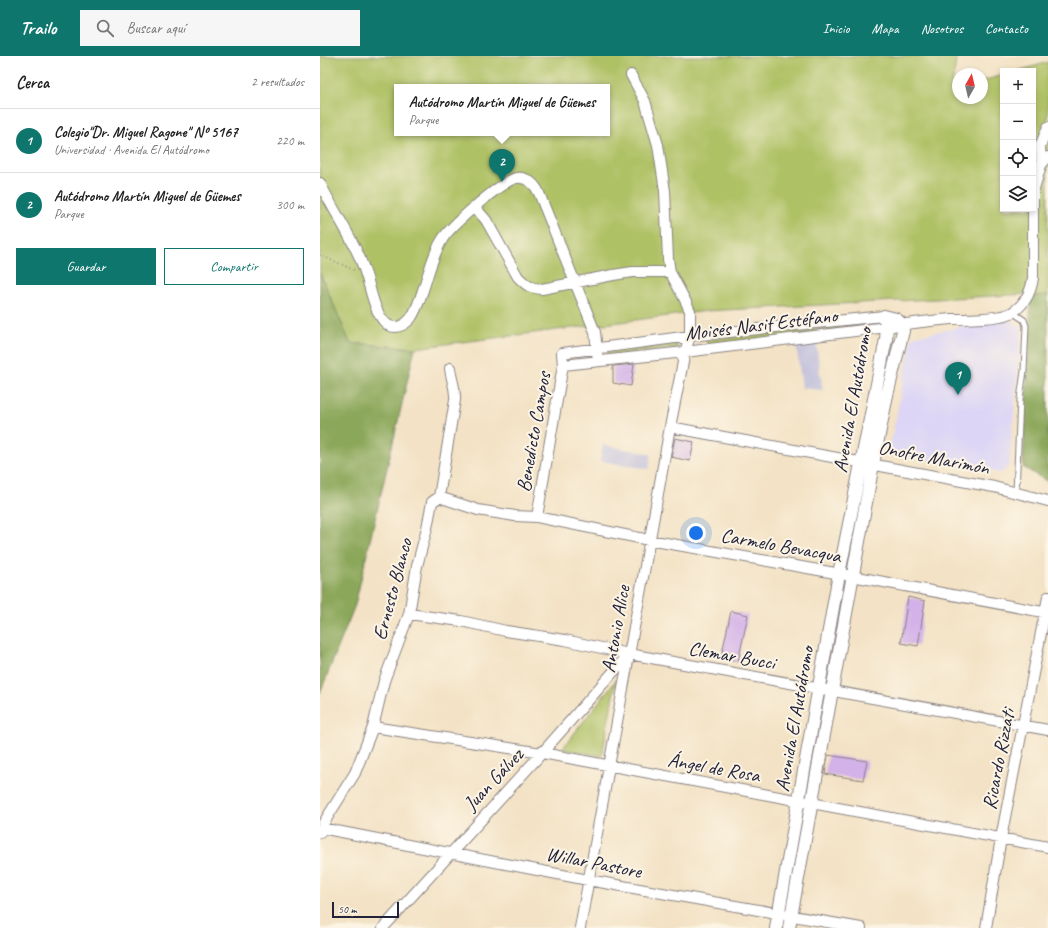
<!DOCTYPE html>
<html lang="es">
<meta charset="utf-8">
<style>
:root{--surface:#fff;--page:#f6f6f6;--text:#222;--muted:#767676;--line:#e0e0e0;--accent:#0f766e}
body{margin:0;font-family:Caveat,sans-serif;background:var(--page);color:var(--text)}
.controls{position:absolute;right:12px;top:12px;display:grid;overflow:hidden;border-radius:0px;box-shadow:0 2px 6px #0003}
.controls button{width:36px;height:36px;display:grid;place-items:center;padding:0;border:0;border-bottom:1px solid var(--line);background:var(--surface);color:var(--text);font:20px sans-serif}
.compass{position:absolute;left:632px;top:12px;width:36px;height:36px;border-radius:50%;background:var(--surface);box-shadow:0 2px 6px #0003;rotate:8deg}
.scale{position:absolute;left:12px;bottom:10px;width:67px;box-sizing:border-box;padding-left:4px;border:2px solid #22223b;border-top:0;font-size:11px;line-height:14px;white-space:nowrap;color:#22223b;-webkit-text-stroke:3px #fcf5e5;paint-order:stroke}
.you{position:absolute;left:376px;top:477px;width:14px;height:14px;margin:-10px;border:3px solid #fff;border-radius:50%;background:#1a73e8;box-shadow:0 0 0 6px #1a73e833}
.badge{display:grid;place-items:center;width:26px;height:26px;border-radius:50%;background:var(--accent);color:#fff;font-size:13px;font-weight:700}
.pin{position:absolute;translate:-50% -33px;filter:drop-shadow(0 1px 2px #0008)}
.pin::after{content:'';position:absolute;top:21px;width:14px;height:12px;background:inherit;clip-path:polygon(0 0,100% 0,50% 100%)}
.popup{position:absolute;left:74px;top:28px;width:216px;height:52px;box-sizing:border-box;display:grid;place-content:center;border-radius:0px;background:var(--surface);filter:drop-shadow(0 1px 3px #0005);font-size:13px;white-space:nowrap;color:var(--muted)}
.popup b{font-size:15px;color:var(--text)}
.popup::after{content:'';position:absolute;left:50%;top:100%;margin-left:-8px;border:8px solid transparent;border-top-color:var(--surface)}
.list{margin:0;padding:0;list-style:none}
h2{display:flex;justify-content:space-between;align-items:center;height:52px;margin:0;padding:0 16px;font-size:17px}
h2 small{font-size:13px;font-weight:400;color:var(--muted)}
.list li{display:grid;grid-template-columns:26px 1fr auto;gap:12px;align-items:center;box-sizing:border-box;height:64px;padding:0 16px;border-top:1px solid var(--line)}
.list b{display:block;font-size:15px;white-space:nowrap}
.list p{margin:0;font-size:13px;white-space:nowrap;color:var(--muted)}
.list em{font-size:13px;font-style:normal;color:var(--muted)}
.actions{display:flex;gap:8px;padding:12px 16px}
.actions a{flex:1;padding:9px 0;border:1px solid var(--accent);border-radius:0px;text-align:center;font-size:14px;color:var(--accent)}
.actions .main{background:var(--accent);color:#fff}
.icon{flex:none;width:22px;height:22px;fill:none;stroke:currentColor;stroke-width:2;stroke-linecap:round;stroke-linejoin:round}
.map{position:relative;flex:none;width:728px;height:872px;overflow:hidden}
header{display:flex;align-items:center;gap:24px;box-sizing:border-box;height:56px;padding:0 20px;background:var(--accent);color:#fff}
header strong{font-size:19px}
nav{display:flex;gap:22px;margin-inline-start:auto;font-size:14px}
.search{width:280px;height:36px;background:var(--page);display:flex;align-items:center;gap:10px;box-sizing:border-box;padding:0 14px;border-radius:0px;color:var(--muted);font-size:15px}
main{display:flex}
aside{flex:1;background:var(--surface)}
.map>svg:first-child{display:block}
.built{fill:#dcd5f6}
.industrial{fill:#c2c1dc}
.green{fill:#afc165;stroke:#687250;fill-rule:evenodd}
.forest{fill:#8ba75a;stroke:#56644a}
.building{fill:#d3b1e9}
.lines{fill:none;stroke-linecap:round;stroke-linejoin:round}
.service-casing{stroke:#8a8280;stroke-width:7}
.minor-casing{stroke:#8a8280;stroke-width:12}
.tertiary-casing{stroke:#8a8280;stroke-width:14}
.path{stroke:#8a8280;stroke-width:1.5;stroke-dasharray:1 3;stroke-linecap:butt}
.service{stroke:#fff;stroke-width:5}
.minor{stroke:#fff;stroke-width:10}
.tertiary{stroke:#fff;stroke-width:12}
.labels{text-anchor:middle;stroke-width:4;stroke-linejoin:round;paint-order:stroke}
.street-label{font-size:20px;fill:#22223b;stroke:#fcf5e5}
</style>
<header>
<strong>Trailo</strong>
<div class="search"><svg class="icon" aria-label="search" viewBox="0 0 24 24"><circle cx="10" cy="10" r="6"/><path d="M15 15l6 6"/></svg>Buscar aquí</div>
<nav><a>Inicio</a><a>Mapa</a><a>Nosotros</a><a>Contacto</a></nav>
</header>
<main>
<aside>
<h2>Cerca<small>2 resultados</small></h2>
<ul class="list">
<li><span class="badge">1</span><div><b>Colegio&quot;Dr. Miguel Ragone&quot; Nº 5167</b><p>Universidad · Avenida El Autódromo</p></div><em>220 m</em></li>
<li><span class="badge">2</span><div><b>Autódromo Martín Miguel de Güemes</b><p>Parque</p></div><em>300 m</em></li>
</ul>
<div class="actions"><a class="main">Guardar</a><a>Compartir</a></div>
</aside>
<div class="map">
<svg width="728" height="872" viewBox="0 0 728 872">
<rect width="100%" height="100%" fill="#fcf5e5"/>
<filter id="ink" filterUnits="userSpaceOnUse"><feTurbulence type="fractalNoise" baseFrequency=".025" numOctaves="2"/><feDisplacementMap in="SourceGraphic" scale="8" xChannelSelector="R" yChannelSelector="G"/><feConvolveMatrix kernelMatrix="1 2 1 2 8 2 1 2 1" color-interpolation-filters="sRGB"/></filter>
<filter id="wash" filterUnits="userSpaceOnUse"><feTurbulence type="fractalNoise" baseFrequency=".012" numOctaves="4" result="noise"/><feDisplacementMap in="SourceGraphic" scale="16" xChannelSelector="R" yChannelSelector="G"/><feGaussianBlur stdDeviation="0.9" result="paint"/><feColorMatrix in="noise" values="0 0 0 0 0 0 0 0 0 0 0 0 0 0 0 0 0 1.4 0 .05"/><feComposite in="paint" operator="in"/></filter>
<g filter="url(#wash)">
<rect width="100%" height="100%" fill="#f3e2c5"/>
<!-- built -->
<path class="built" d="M685 262 702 271 689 409 682 417 569 397 592 281Z"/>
<!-- industrial -->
<path class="industrial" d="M496 285 500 317 503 334 482 332 476 287Z
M283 389 331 398 329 413 280 405Z"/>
<!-- green -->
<path class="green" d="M0 0H637L631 34 638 32V42H662V25L683 19V153H713V15H698L728 6V239L715 240 711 238 387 255 95 292 30 287 0 217ZM77 31H287V77H77Z
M560 266 561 271 387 289 386 284Z
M357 288V292L287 300V296Z
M296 624 282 700 242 693Z"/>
<!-- forest -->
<path class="forest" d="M0 217 30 287 95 292 35 549 0 637Z
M711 238 715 240 728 239V426L703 411Z"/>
<g id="blocks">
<!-- building -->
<path class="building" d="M314 308 311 330 293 327V310Z
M355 382 374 386 370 405 351 401Z
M588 541 605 545 598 590 581 587Z
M411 555 428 559 418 606 401 602Z
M508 699 547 705 543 724 505 718Z"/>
</g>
</g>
<g filter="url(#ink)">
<use href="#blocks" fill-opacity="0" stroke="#8a8280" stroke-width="1"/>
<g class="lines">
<defs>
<path id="service" d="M692 256 704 264 706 270 704 315 700 343 696 436"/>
<path id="minor" d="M311 19 325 45 338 89 345 135 348 203 350 216
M721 109 720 90 728 71
M0 127C15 158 36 186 46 219 51 233 55 263 70 270 78 273 86 268 91 262 96 255 99 246 102 237 108 220 112 200 122 184 130 170 181 126 196 122 206 120 215 128 219 137L275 276 278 305
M153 152 159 156 166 164 198 221C207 230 210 232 222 233L293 219 313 216H350L366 246 370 255V280L365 296 350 371 260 872
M243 309 365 296 567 271C588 267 609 265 631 263 645 263 679 263 691 257 705 249 711 236 713 222V136L721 109 728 101
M350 371 674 431 728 445
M119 441 158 454 195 460 217 461 329 484 532 520 728 557
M217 461 243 309 242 297 370 280 564 260
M89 558 141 565 186 575 245 584 309 598 728 674
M53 671 222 697 728 791
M1 772 268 824 541 872
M0 777 3 768 35 717 53 671 64 625 89 558 97 510 107 472 112 446 119 441 135 344C136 333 131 323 130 312
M63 872 222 697 309 598
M666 872 681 782 728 541"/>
<path id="tertiary" d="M456 872 519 518 566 283 567 271 564 260
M469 872 553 408 567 339 583 275 582 268 576 263 564 260"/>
</defs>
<!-- service casing -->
<use href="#service" class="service-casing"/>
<!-- minor casing -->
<use href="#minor" class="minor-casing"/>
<!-- tertiary casing -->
<use href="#tertiary" class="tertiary-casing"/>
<!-- path -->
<path class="path" d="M0 199 34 214"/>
<!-- service -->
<use href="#service" class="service"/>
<!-- minor -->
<use href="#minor" class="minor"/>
<!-- tertiary -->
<use href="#tertiary" class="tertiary"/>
</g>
</g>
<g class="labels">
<!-- street labels -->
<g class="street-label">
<text transform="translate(441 268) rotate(-7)" y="7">Moisés Nasif Estéfano</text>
<text transform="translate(532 344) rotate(-80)" y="7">Avenida El Autódromo</text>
<text transform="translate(213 376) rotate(-80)" y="7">Benedicto Campos</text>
<text transform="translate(614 401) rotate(11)" y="7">Onofre Marimón</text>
<text transform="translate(461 489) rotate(10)" y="7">Carmelo Bevacqua</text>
<text transform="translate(72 533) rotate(-75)" y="7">Ernesto Blanco</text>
<text transform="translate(295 573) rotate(-80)" y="7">Antonio Alice</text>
<text transform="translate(412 599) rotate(10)" y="7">Clemar Bucci</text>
<text transform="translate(474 663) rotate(-80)" y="7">Avenida El Autódromo</text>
<text transform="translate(678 703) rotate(-79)" y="7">Ricardo Rizzati</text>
<text transform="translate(394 711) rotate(10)" y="7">Ángel de Rosa</text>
<text transform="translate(173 723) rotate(-47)" y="7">Juan Gálvez</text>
<text transform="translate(274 806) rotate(11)" y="7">Willar Pastore</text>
</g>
</g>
</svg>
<div class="controls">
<button>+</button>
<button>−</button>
<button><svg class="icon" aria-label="locate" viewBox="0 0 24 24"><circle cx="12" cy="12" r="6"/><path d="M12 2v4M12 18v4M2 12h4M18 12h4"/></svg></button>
<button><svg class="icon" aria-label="layers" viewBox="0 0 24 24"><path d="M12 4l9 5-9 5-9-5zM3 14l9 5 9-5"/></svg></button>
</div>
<svg class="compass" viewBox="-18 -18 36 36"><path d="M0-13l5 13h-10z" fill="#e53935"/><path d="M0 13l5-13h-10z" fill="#767676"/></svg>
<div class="scale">50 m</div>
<div class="you"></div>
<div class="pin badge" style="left:638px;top:339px">1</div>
<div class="pin badge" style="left:182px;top:126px">2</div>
<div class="popup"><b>Autódromo Martín Miguel de Güemes</b>Parque</div>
</div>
</main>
